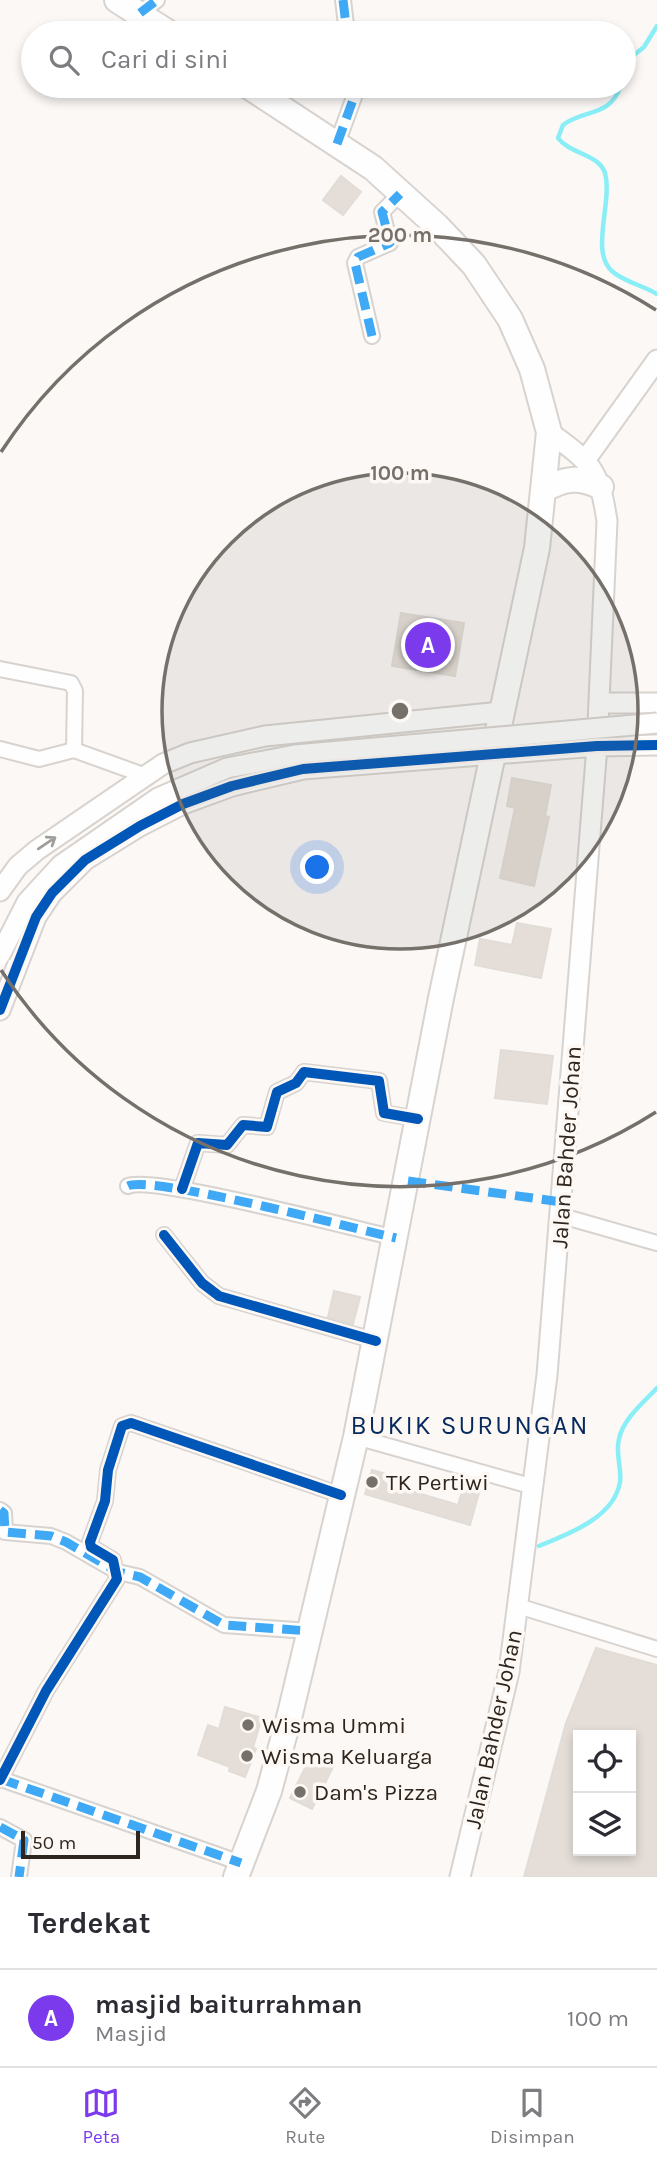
<!DOCTYPE html>
<html lang="id">
<style>
:root{--surface:#fff;--page:#f7f7f7;--text:#2b2b33;--muted:#7c7c81;--line:#e1e1e2;--accent:#7c3aed}
body{margin:0;font-family:Karla,sans-serif;background:var(--page);color:var(--text)}
.controls{position:absolute;right:21px;bottom:21px;display:grid;overflow:hidden;border-radius:0px;box-shadow:0 4px 10px #0003}
.controls button{width:63px;height:63px;display:grid;place-items:center;padding:0;border:0;border-bottom:2px solid var(--line);background:var(--surface);color:var(--text);font:35px sans-serif}
.scale{position:absolute;left:21px;bottom:18px;width:119px;box-sizing:border-box;padding-left:7px;border:4px solid #2e261e;border-top:0;font-size:19px;line-height:24px;white-space:nowrap;color:#2e261e;-webkit-text-stroke:5px #fdf8f4;paint-order:stroke}
.you{position:absolute;left:318px;top:868px;width:24px;height:24px;margin:-18px;border:5px solid #fff;border-radius:50%;background:#1a73e8;box-shadow:0 0 0 10px #1a73e833}
.badge{display:grid;place-items:center;width:46px;height:46px;border-radius:50%;background:var(--accent);color:#fff;font-size:23px;font-weight:700}
.pin{position:absolute;translate:-50% -50%;border:4px solid #fff;box-shadow:0 2px 7px #0006}
.list{margin:0;padding:0;list-style:none}
h2{display:flex;justify-content:space-between;align-items:center;height:91px;margin:0;padding:0 28px;font-size:30px}
h2 small{font-size:23px;font-weight:400;color:var(--muted)}
.list li{display:grid;grid-template-columns:46px 1fr auto;gap:21px;align-items:center;box-sizing:border-box;height:98px;padding:0 28px;border-top:2px solid var(--line)}
.list b{display:block;font-size:26px;white-space:nowrap}
.list p{margin:0;font-size:23px;white-space:nowrap;color:var(--muted)}
.list em{font-size:23px;font-style:normal;color:var(--muted)}
.icon{flex:none;width:38px;height:38px;fill:none;stroke:currentColor;stroke-width:2;stroke-linecap:round;stroke-linejoin:round}
.map{position:relative;flex:none;width:657px;height:1877px;overflow:hidden}
.search{position:absolute;background:var(--surface);box-shadow:0 4px 10px #0003;left:21px;right:21px;top:21px;height:77px;display:flex;align-items:center;gap:18px;box-sizing:border-box;padding:0 24px;border-radius:38px;color:var(--muted);font-size:26px}
.sheet{height:189px;background:var(--surface)}
nav{display:flex;justify-content:space-around;align-items:center;box-sizing:border-box;height:98px;border-top:2px solid var(--line);background:var(--surface);font-size:19px;color:var(--muted)}
nav a{display:grid;justify-items:center;gap:4px}
nav .on{color:var(--accent)}
.map>svg:first-child{display:block}
.lines{fill:none;stroke-linecap:round;stroke-linejoin:round}
.stream{stroke:#89eef6;stroke-width:4.5}
.building{fill:#e5ded8;stroke:#e2dcd7;stroke-width:2;fill-rule:evenodd}
.street-casing{stroke:#d8d3ce;stroke-width:18}
.secondary-casing{stroke:#d8d3ce;stroke-width:23}
.highway-casing{stroke:#d8d3ce;stroke-width:28}
.street{stroke:#fefefe;stroke-width:14}
.secondary{stroke:#fefefe;stroke-width:19}
.highway{stroke:#fefefe;stroke-width:24}
.secondary-bridge-casing{stroke:#d8d3ce;stroke-width:23;stroke-linecap:butt}
.secondary-bridge{stroke:#fefefe;stroke-width:19}
.quiet{stroke:#3fa9f5;stroke-width:9;stroke-dasharray:18 9;stroke-linecap:butt}
.cycleway-casing{stroke:#fdf8f4;stroke-width:15}
.cycleway{stroke:#0057b8;stroke-width:10}
.oneway{stroke:#a09d99}
.ring{fill:none;stroke:#76706a;stroke-width:3.5}
.poi-dot{fill:#76706a;stroke:#fdf8f4;stroke-width:2.5}
.labels{text-anchor:middle;stroke-width:7;stroke-linejoin:round;paint-order:stroke}
.street-label{font-size:23px;fill:#2e261e;stroke:#fdf8f4}
.poi-label{font-size:23px;fill:#2e261e;stroke:#fdf8f4;text-anchor:start}
.quarter-label{font-size:26px;letter-spacing:2px;fill:#072a5e;stroke:#fdf8f4}
.centre{fill:#76706a;stroke:#fdf8f4;stroke-width:3.5}
.ring-label{font-size:21px;text-anchor:middle;font-weight:bold;fill:#76706a;stroke:#fdf8f4;stroke-width:7;stroke-linejoin:round;paint-order:stroke}
</style>
<div class="map">
<svg width="657" height="1877" viewBox="0 0 657 1877">
<rect width="100%" height="100%" fill="#fbf8f6"/>
<g class="lines">
<!-- stream -->
<path class="stream" d="M624 75 629 59 644 47 657 26
M621 86C608 119 585 108 563 125L558 138C570 154 599 154 605 173 613 202 589 253 613 272 625 282 644 286 657 294
M539 1546C568 1534 614 1518 620 1482 622 1468 615 1453 619 1439 623 1419 644 1402 657 1388"/>
</g>
<!-- building -->
<path class="building" d="M341 176 361 192 343 215 323 200Z
M401 613 464 623 455 676 392 666Z
M512 778 551 785 545 816 549 817 534 886 500 878 515 808 507 806Z
M517 923 551 929 541 978 475 965 480 939 512 945Z
M501 1050 553 1056 547 1104 495 1098Z
M334 1291 360 1297 353 1324 328 1317Z
M372 1470 386 1474 384 1483 458 1505 465 1482 481 1486 470 1525 365 1494Z
M596 1648 657 1665V1877H524L566 1723ZM578 1735H631V1851H578Z
M225 1707 262 1718 253 1747 256 1749 245 1777 229 1771 230 1767 198 1755 208 1725 219 1729Z
M311 1756 333 1767 312 1809 290 1798Z"/>
<g class="lines">
<defs>
<path id="street" d="M343 0 347 33
M140 13 157 0
M337 144 354 97 353 86
M372 336 355 263 358 257 390 243 382 212 400 194
M0 669 71 683 75 691 74 750 146 776
M0 749 39 759 74 750
M128 1186C152 1175 356 1229 396 1238
M182 1189 198 1143 227 1145 243 1125 267 1127 277 1092 296 1083 304 1072 379 1081 384 1113 418 1119
M562 1216 657 1243
M164 1235 202 1283 219 1296 376 1341
M356 1437 534 1487
M0 1510 4 1513 5 1532 51 1536 66 1542 118 1572 140 1577 224 1625 309 1631
M518 1606 657 1649
M1 1779 241 1863
M0 1780 46 1691 117 1579 113 1560 91 1547 90 1542 105 1501 108 1470 122 1426 131 1423 341 1495
M0 1827 24 1840 19 1877"/>
<path id="secondary" d="M586 459 657 360
M599 703H657
M0 891 18 866 37 850 163 764 190 753 265 736 501 712
M0 1010 36 917 52 893 85 860 140 826 183 804 232 786 303 769 597 746 657 745
M460 1877 509 1672 547 1375 597 746 607 521C599 468 591 463 549 432"/>
<path id="highway" d="M117 0 169 33
M544 490C564 478 579 476 601 487
M236 1877 269 1791 290 1714 356 1437 441 998 537 548 549 432 532 369 510 319 474 265 437 226 373 168 248 86"/>
</defs>
<!-- street casing -->
<use href="#street" class="street-casing"/>
<!-- secondary casing -->
<use href="#secondary" class="secondary-casing"/>
<!-- highway casing -->
<use href="#highway" class="highway-casing"/>
<!-- street -->
<use href="#street" class="street"/>
<!-- secondary -->
<use href="#secondary" class="secondary"/>
<!-- highway -->
<use href="#highway" class="highway"/>
<defs>
<path id="secondary-bridge" d="M0 955 27 902 61 865 158 798 227 768 295 755 657 723"/>
</defs>
<!-- secondary-bridge casing -->
<use href="#secondary-bridge" class="secondary-bridge-casing"/>
<!-- secondary-bridge -->
<use href="#secondary-bridge" class="secondary-bridge"/>
<!-- quiet -->
<path class="quiet" d="M343 0 347 33
M140 13 157 0
M337 144 354 97 353 86
M372 336 355 263 358 257 390 243 382 212 400 194
M408 1181 562 1202
M128 1186C152 1175 356 1229 396 1238
M0 1510 4 1513 5 1532 51 1536 66 1542 118 1572 140 1577 224 1625 309 1631
M1 1779 241 1863
M0 1827 24 1840 19 1877"/>
<defs>
<path id="cycleway" d="M0 1010 36 917 52 893 85 860 140 826 183 804 232 786 303 769 597 746 657 745
M182 1189 198 1143 227 1145 243 1125 267 1127 277 1092 296 1083 304 1072 379 1081 384 1113 418 1119
M164 1235 202 1283 219 1296 376 1341
M0 1780 46 1691 117 1579 113 1560 91 1547 90 1542 105 1501 108 1470 122 1426 131 1423 341 1495"/>
</defs>
<!-- cycleway casing -->
<use href="#cycleway" class="cycleway-casing"/>
<!-- cycleway -->
<use href="#cycleway" class="cycleway"/>
</g>
<!-- one-way arrows -->
<defs><path id="oneway-shaft" d="M-6 0H5M1.5-3L5.5 0L1.5 3" fill="none" stroke-width="1.6" stroke-linecap="round" stroke-linejoin="round" transform="scale(1.75)"/></defs>
<use class="oneway" href="#oneway-shaft" transform="translate(47 843) rotate(-34)"/>
<!-- distance rings -->
<circle cx="400" cy="711" r="238" fill="#76706a" fill-opacity=".12"/>
<g class="ring">
<circle cx="400" cy="711" r="238"/>
<path d="M656 1112A476 476 0 0 1 1 970M1 452A476 476 0 0 1 656 310"/>
</g>
<!-- markers -->
<g class="poi-dot">
<circle cx="372" cy="1482" r="7"/>
<circle cx="248" cy="1725" r="7"/>
<circle cx="247" cy="1756" r="7"/>
<circle cx="300" cy="1792" r="7"/>
</g>
<g class="labels">
<!-- street labels -->
<g class="street-label">
<text transform="translate(566 1147) rotate(-86)" y="8">Jalan Bahder Johan</text>
<text transform="translate(493 1729) rotate(-78)" y="8">Jalan Bahder Johan</text>
</g>
<!-- poi labels -->
<g class="poi-label">
<text x="386" y="1490">TK Pertiwi</text>
<text x="262" y="1733">Wisma Ummi</text>
<text x="261" y="1764">Wisma Keluarga</text>
<text x="314" y="1800">Dam's Pizza</text>
</g>
<!-- quarter labels -->
<g class="quarter-label">
<text x="470" y="1434">BUKIK SURUNGAN</text>
</g>
</g>
<circle cx="400" cy="711" r="10" class="centre"/>
<g class="ring-label">
<text x="400" y="242">200 m</text>
<text x="400" y="480">100 m</text>
</g>
</svg>
<div class="controls">
<button><svg class="icon" aria-label="locate" viewBox="0 0 24 24"><circle cx="12" cy="12" r="6"/><path d="M12 2v4M12 18v4M2 12h4M18 12h4"/></svg></button>
<button><svg class="icon" aria-label="layers" viewBox="0 0 24 24"><path d="M12 4l9 5-9 5-9-5zM3 14l9 5 9-5"/></svg></button>
</div>
<div class="scale">50 m</div>
<div class="you"></div>
<div class="pin badge" style="left:428px;top:645px">A</div>
<div class="search"><svg class="icon" aria-label="search" viewBox="0 0 24 24"><circle cx="10" cy="10" r="6"/><path d="M15 15l6 6"/></svg>Cari di sini</div>
</div>
<section class="sheet">
<h2>Terdekat<small></small></h2>
<ul class="list">
<li><span class="badge">A</span><div><b>masjid baiturrahman</b><p>Masjid</p></div><em>100 m</em></li>
</ul>
</section>
<nav>
<a class="on"><svg class="icon" aria-label="map" viewBox="0 0 24 24"><path d="M3 6l6-2 6 2 6-2v14l-6 2-6-2-6 2zM9 4v14M15 6v14"/></svg>Peta</a>
<a><svg class="icon" aria-label="directions" viewBox="0 0 24 24"><path d="M12 3l9 9-9 9-9-9zM9 14v-3h6M13 9l2 2-2 2"/></svg>Rute</a>
<a><svg class="icon" aria-label="saved" viewBox="0 0 24 24"><path d="M7 4h10v16l-5-4-5 4z"/></svg>Disimpan</a>
</nav>
